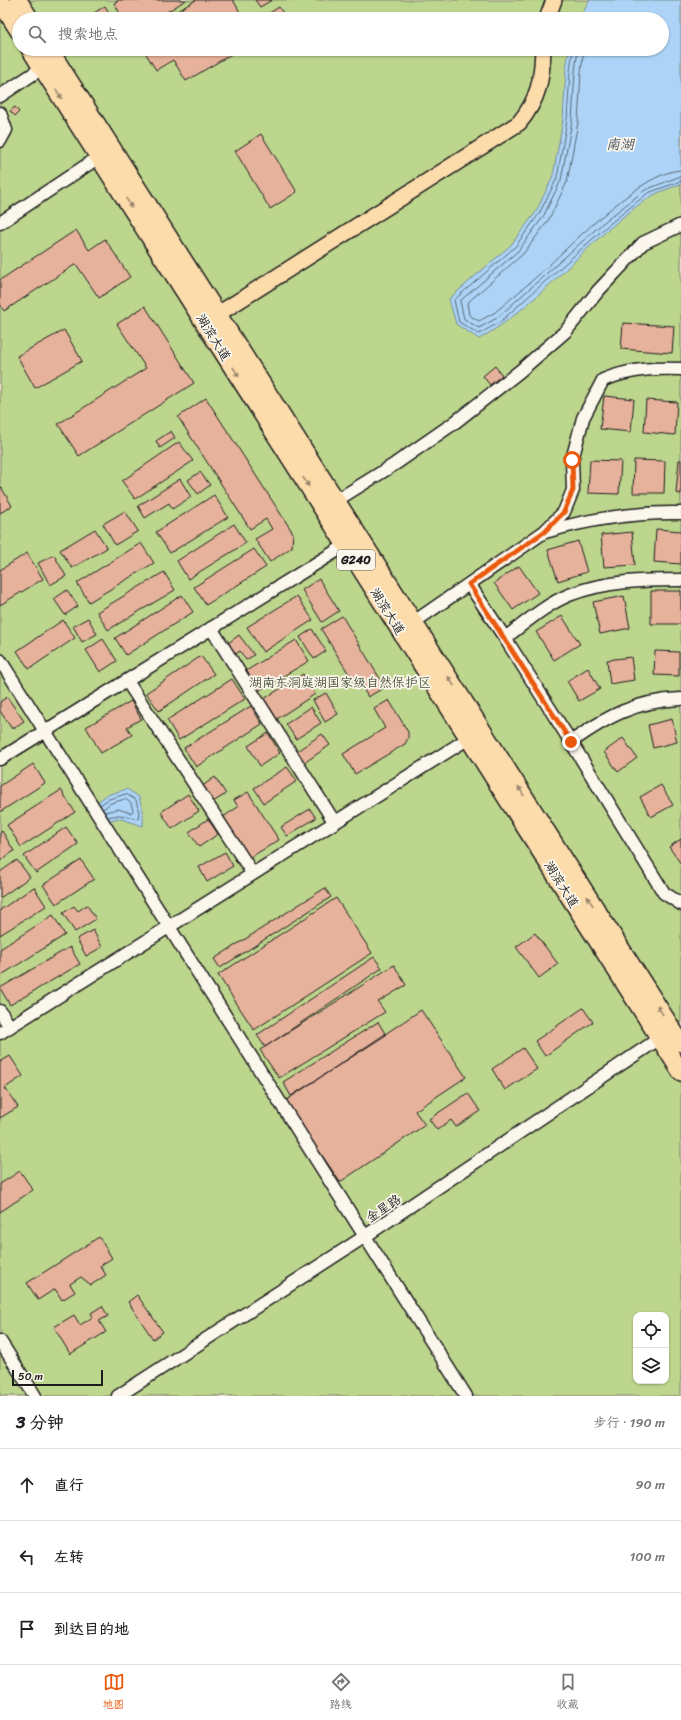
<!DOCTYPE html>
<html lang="zh">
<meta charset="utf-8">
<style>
:root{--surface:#fff;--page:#f6f6f6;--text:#202124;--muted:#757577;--line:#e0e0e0;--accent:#ea580c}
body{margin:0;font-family:Sriracha,"LXGW WenKai TC",sans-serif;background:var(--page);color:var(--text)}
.controls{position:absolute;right:12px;bottom:12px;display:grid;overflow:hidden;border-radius:8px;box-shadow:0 1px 3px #0004}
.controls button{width:36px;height:36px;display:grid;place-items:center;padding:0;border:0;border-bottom:1px solid var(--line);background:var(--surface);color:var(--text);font:20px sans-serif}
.scale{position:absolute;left:12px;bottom:10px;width:91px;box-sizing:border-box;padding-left:4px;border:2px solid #1c1c1c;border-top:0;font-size:11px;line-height:14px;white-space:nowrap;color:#1c1c1c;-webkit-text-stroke:3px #fbf7ec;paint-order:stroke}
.stop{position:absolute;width:12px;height:12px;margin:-9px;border:3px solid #ea580c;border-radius:50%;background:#fff}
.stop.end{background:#ea580c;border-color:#fff;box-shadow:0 1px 4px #0008}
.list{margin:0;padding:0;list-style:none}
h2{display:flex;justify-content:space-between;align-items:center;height:52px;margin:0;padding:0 16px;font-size:17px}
h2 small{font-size:13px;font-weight:400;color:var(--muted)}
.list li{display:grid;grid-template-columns:26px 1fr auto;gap:12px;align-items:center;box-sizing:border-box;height:72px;padding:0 16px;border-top:1px solid var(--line)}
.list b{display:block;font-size:15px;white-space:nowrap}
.list em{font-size:13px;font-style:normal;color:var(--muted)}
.icon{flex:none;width:22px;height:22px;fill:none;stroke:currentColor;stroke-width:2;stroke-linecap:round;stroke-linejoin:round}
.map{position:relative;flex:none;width:681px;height:1396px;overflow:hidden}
.search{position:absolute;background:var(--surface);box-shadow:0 1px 3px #0004;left:12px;right:12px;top:12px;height:44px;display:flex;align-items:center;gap:10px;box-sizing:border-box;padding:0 14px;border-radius:22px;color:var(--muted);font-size:15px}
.sheet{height:268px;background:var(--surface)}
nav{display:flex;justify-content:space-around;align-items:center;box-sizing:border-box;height:56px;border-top:1px solid var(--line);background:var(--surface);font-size:11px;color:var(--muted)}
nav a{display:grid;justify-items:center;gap:2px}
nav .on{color:var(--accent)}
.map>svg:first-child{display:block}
.green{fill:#bdd68d;stroke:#6c7954;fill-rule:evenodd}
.water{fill:#add4f7;stroke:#738a9f}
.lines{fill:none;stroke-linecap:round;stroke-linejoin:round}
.shore{stroke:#566674;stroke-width:1}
.building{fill:#e7b29b;stroke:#1c1c1c}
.minor-casing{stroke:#1c1c1c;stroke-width:15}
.major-casing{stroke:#1c1c1c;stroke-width:18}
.highway-casing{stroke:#1c1c1c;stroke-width:20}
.minor{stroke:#fbf7ec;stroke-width:12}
.major{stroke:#fddcac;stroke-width:15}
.highway{stroke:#fddcac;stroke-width:17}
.oneway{fill:#98866b}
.route{stroke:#ea580c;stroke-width:5}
.labels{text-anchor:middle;stroke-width:3.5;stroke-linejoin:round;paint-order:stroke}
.shield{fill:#fbf7ec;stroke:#5f5e5a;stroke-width:1}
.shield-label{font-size:12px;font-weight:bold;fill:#1c1c1c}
.street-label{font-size:13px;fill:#1c1c1c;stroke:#fbf7ec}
.park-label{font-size:13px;fill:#4c543e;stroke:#fbf7ec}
.water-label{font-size:14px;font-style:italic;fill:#48535e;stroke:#fbf7ec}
</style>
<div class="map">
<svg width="681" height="1396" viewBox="0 0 681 1396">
<rect width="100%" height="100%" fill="#f5e2d4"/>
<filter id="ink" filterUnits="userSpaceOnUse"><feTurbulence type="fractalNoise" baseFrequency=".025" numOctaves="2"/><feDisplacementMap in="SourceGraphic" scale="8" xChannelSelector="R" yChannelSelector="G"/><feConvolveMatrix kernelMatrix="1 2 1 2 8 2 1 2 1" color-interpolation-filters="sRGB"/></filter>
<g filter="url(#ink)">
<!-- green -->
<path class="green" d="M0 0H681V1396H0ZM19 19H662V49H19ZM636 1315H666V1381H636Z"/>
<!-- water -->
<path class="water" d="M590 0H681V184C671 188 659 191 650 197 588 238 544 302 479 339L456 324 449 299 511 245 536 212 553 176 563 120 566 70 569 49H662V19H579Z
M127 789 139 797 143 812V826L118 818 97 824 92 806 107 795Z"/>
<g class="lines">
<!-- shore -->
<path class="shore" d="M573 49 570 71 567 120 557 178 539 214 515 247 454 300 459 322 479 334 500 322 607 226 648 193 681 181
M578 49 575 71 572 121 561 180 543 217 518 251 460 301 464 319 479 328 497 318 604 222 645 190 681 176
M584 49 581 72 578 122 567 182 548 221 523 254 467 303 469 315 479 321 494 313C512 298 530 283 547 267 575 241 643 171 681 170
M100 805 109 799 126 794 136 800 139 813 138 819 119 815 108 817
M103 809 111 803 125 799 131 803 133 811 131 813 118 809 105 812"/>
</g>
<!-- building -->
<path class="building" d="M119 0H186L156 19H123L114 3Z
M196 0H233L244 19H164Z
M255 0H272L260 7Z
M105 6 113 19H86V18Z
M279 7 287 19H268L265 16Z
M105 49H114L107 53Z
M143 49H240L186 81 173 60 156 70Z
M15 107 19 112 15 116 10 111Z
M261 134 297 192 270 209 235 151Z
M76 230 89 250 105 239 130 277 99 298 76 264 4 311 0 304V280Z
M145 306 194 383 79 456 58 424 146 368 117 324Z
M623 323 674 326 672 353 621 349Z
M64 330 82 361 35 388 17 356Z
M495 366 502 375 490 385 483 376Z
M604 396 634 399 631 432 600 429Z
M206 398 293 533 292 547 270 562 255 539 272 529 266 519 250 529 178 417Z
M646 400 677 402 675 435 644 432Z
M171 431 175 438 160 448 156 441Z
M179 442 193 461 135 499 122 481Z
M590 460 621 461 619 494 588 493Z
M634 460 665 461 664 493H633Z
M679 460H681V494L676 493Z
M200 472 210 485 198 494 188 480Z
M180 479 191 497 172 509 169 503 145 518 138 506Z
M0 485 12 506 0 513Z
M214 495 228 517 170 553 156 532Z
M125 511 138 531 115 545 103 524Z
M234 524 246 543 188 579 177 561Z
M95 529 107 548 72 568 60 550Z
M656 529 681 531V564L654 562Z
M632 532 635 565 604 567 601 535Z
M578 541 587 572 558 581 548 550Z
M141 543 154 563 89 602 77 583Z
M254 549 266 567 206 605 194 587Z
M27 553 43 579 0 605V570Z
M54 555 66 576 50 585 38 563Z
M519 566 538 593 513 610 494 583Z
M164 572 175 590 108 630 97 612Z
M319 579 339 611 322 622 302 590Z
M67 590 78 606 65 615 54 599Z
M651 591H681V624H651Z
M182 595 193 612 126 655 115 638Z
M297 596 313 620 263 652 247 627Z
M624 596 630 628 600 634 593 602Z
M342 616 385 687 368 697 356 677 352 679 321 629Z
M562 616 580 644 554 660 536 632Z
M88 618 97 634 82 642 73 626Z
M63 620 75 638 29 669 17 651Z
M312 629 326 651 314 659 300 637Z
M239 635 254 655 246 660 240 651 235 655 227 644Z
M103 639 117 661 100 672 86 650Z
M296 640 309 661 258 691 246 671Z
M655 651 679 652V676L654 675Z
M201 656 214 674 159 711 146 693Z
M631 657 634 680 610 684 607 660Z
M588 668 600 689 579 701 567 681Z
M303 674 315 694 277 719 264 699Z
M232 679 245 699 179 740 167 720Z
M326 693 338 714 325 722 313 700Z
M7 697 24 721 12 729 0 711V702Z
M389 700 408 732V738L405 744 355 774 343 754 385 728 374 709Z
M131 701 141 719 127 727 132 735 101 753 86 727Z
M251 706 262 724 196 767 184 748Z
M311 707 321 723 296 739 286 724Z
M672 719 677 742 653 748 648 725Z
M268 733 280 753 260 766 248 746Z
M322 734 330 745 304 763 297 751Z
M623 738 637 758 618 772 604 752Z
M33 764 45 783 0 812V786Z
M287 767 297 781 264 803 254 788Z
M215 777 226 794 211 803 201 787Z
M661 785 673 805 651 817 640 797Z
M61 790 75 812 21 847 7 825Z
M248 792 279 840 249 858 223 817 238 807 234 800Z
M188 794 199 811 172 829 161 812Z
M310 809 316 818 287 836 281 827Z
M208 819 218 834 199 847 189 832Z
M66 827 78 844 36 873 24 856Z
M2 831 14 851 0 861V833Z
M681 839V864L669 847Z
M225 852 233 866 207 882 199 867Z
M17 860 30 877 0 898V872Z
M81 860 94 879 56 904 43 885Z
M34 887 46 906 0 935V910Z
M325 888 331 897 220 968 214 959Z
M336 898 372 953 254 1030 218 975Z
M87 905 96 919 75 932 63 913 74 906 78 911Z
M53 915 65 935 0 976V949Z
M93 930 102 947 86 956 77 939Z
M535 933 558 964 539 978 516 947Z
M70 947 80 964 10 1005 0 988Z
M374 957 382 968 265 1047 257 1035Z
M394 965 406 985 378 1002 385 1012 279 1078 260 1050Z
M583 1008 593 1022 545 1056 535 1041Z
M421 1010 466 1077 415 1111 425 1125 340 1182 285 1101Z
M378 1022 386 1035 291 1096 283 1082Z
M523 1048 537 1069 505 1090 492 1069Z
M10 1056 23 1076 5 1088 18 1107 0 1118V1062Z
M468 1093 480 1111 456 1127 451 1120 437 1130 429 1119Z
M20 1171 33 1190 0 1212V1184Z
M99 1237 112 1258 100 1266 106 1275 91 1285 81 1277 70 1284 75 1292 62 1300 55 1289 38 1300 27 1283Z
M137 1295 163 1332 153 1339 128 1302Z
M102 1306 108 1316 99 1321 106 1332 70 1354 54 1327 74 1315 80 1325 93 1317 91 1313Z"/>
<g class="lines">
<defs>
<path id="minor" d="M0 96 42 68
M0 113 6 130 0 141
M0 223 99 157
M337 500 395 464 454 423 520 371 566 331 598 291 643 243 681 225
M545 532C589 519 635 512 681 513
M681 580C644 580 604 581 569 595 545 605 525 623 505 638L571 742 664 893 681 904
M469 584 505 638
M414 622 544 532 564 512 573 490 572 460 583 418 603 380C631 369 652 368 681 369
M211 628 335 823
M0 660 466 1396
M127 681 253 874
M571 742C608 716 635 701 681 699
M0 759 346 545
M0 1011 10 1027
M0 1033 469 738
M0 1341 35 1396
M118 1396 364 1237 660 1038"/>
<path id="major" d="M547 19 554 0
M218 314 519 123C539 99 542 79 543 49"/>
<path id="highway" d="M18 0 30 19
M0 1 19 31
M30 49 681 1072
M49 49 681 1043"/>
</defs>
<!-- minor casing -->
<use href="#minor" class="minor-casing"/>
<!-- major casing -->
<use href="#major" class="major-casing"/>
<!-- highway casing -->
<use href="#highway" class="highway-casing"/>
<!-- minor -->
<use href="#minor" class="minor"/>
<!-- major -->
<use href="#major" class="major"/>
<!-- highway -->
<use href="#highway" class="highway"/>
</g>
<!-- one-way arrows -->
<defs><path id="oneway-solid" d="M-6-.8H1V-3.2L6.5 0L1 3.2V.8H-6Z"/></defs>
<g class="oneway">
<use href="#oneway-solid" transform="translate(59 94) rotate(57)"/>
<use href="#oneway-solid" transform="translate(129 203) rotate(58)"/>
<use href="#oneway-solid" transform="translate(236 372) rotate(58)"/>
<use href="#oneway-solid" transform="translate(306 482) rotate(58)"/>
<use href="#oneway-solid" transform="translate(451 681) rotate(-122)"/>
<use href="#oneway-solid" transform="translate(521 791) rotate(-122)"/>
<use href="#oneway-solid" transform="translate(590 901) rotate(-122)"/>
<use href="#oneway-solid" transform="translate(660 1010) rotate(-122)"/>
</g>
</g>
<g class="lines" filter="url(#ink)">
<!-- route -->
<path class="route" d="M571 742 469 584 544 532 564 512 573 490 572 460"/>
</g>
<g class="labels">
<!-- shield labels -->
<rect class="shield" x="337" y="550" width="38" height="20" rx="3"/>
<g class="shield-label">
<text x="356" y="564">G240</text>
</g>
<!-- street labels -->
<g class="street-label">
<text transform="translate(214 337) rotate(58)" y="5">湖滨大道</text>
<text transform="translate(388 611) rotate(58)" y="5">湖滨大道</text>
<text transform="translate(562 884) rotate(58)" y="5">湖滨大道</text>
<text transform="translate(383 1208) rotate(-34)" y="5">金星路</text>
</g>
<!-- park labels -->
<g class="park-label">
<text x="340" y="687">湖南东洞庭湖国家级自然保护区</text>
</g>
<!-- water labels -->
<g class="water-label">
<text x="620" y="149">南湖</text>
</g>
</g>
</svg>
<div class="controls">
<button><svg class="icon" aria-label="locate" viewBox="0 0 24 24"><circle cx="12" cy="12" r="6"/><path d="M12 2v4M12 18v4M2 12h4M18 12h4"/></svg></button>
<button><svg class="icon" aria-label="layers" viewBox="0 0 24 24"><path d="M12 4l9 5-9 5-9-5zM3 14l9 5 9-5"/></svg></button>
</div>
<div class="scale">50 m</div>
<div class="stop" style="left:572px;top:460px"></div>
<div class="stop end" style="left:571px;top:742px"></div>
<div class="search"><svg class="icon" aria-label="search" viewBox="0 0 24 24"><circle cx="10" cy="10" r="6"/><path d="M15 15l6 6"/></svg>搜索地点</div>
</div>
<section class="sheet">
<h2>3 分钟<small>步行 · 190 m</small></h2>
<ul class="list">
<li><svg class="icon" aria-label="ahead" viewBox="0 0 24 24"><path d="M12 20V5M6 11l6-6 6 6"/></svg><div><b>直行</b></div><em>90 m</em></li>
<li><svg class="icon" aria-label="left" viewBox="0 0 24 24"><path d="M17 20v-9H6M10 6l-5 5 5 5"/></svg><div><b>左转</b></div><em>100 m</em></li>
<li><svg class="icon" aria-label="arrive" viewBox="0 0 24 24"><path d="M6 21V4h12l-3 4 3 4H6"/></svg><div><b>到达目的地</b></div></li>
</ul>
</section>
<nav>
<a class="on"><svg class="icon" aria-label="map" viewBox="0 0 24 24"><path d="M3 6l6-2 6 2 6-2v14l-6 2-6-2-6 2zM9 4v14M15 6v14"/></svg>地图</a>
<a><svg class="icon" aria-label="directions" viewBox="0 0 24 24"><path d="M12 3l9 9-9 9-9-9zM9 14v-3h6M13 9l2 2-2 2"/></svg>路线</a>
<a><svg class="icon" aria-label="saved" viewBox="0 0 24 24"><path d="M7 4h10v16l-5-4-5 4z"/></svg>收藏</a>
</nav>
